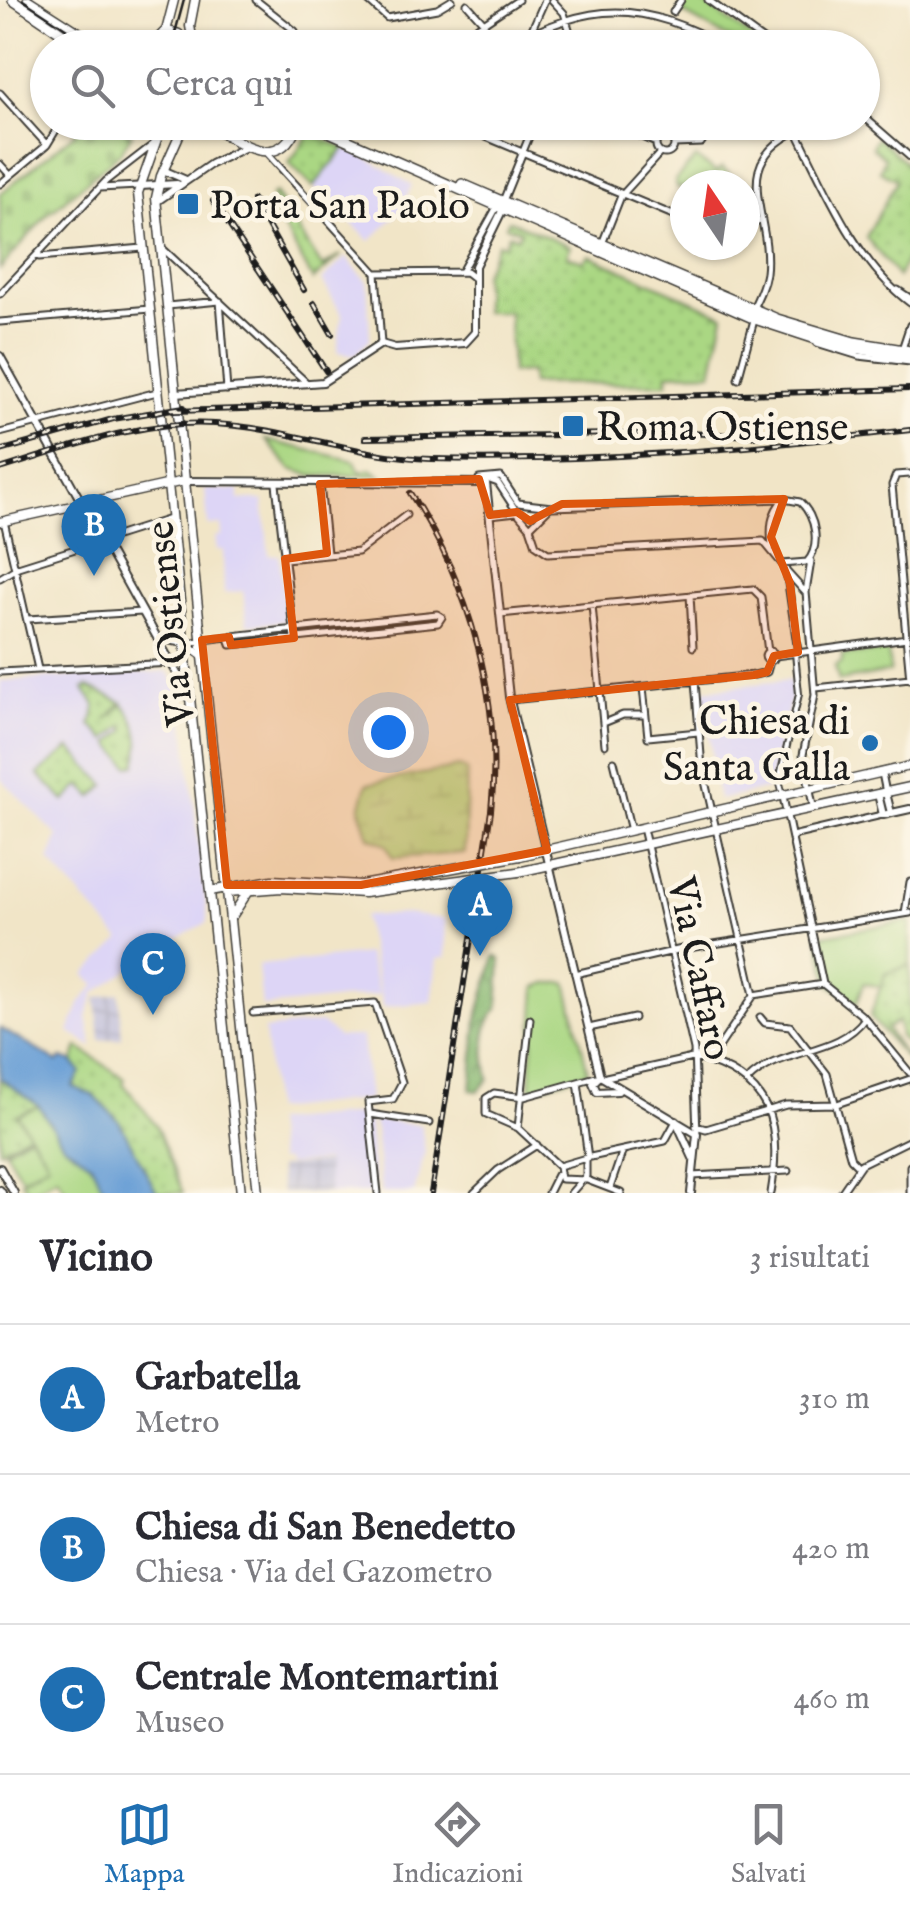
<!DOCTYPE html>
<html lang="it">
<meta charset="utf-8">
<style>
:root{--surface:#fff;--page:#f7f7f7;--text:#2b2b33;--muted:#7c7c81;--line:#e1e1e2;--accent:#1f6fb2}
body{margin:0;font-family:"IM FELL English",serif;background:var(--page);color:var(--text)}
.compass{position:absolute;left:670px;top:170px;width:90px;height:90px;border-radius:50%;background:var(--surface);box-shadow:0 2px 8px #0004;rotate:347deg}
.you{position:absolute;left:388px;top:732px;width:35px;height:35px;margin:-25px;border:8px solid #fff;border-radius:50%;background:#1a73e8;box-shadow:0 0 0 15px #1a73e833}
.badge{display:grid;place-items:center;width:65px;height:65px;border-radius:50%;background:var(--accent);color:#fff;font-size:32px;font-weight:700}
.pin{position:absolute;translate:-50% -82px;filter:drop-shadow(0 2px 5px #0008)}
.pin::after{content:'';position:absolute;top:52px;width:35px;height:30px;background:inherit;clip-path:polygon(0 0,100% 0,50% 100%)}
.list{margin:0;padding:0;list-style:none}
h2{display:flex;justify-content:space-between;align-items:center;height:130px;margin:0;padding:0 40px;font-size:42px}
h2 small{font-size:32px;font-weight:400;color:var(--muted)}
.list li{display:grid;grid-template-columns:65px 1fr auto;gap:30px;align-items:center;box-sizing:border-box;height:150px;padding:0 40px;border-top:2px solid var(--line)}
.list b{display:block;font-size:38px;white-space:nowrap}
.list p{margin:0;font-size:32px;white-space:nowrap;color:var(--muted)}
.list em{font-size:32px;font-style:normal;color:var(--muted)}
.icon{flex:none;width:55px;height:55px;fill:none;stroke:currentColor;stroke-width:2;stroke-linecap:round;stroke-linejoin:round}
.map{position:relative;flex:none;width:910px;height:1193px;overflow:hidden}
.search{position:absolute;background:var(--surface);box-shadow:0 2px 8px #0004;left:30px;right:30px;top:30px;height:110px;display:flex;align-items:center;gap:25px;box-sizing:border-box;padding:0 35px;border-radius:55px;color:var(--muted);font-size:38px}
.sheet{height:580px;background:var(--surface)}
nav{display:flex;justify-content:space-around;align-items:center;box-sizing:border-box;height:140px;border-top:2px solid var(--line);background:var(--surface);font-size:28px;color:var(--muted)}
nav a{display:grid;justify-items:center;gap:5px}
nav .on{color:var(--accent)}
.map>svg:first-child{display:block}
.built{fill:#ddd5f6}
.industrial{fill:url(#industrial-grid)}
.grass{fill:url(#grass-dots);stroke:#637a50;stroke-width:2.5}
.forest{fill:url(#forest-crowns);stroke:#526a46;stroke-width:2.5}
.wetland{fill:url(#wetland-marsh);stroke:#637a50;stroke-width:2.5}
.cemetery{fill:url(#cemetery-stones);stroke:#637a50;stroke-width:2.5}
.park{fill:#aad783;stroke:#637a50;stroke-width:2.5}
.water{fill:#699fd6;stroke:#425e79;stroke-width:2.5}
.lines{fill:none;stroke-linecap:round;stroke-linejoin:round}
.pedestrian-casing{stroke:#3c3a36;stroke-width:8}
.minor-casing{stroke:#3c3a36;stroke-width:9}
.tertiary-casing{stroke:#3c3a36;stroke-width:10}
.secondary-casing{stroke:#3c3a36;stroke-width:11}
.primary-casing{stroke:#3c3a36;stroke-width:12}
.pedestrian{stroke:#fff;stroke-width:4}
.minor{stroke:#fff;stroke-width:5}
.tertiary{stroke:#fff;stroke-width:6}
.secondary{stroke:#fff;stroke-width:8}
.primary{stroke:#fff;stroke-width:9}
.tram{stroke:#1c1c1c;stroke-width:2.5}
.rail-casing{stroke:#1c1c1c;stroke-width:6}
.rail{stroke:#fcf5e5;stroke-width:2.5;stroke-dasharray:8;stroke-linecap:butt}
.secondary-bridge-casing{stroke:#3c3a36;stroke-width:11;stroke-linecap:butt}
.secondary-bridge{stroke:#fff;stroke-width:8}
.marked{fill:#de560d;fill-opacity:0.2;stroke:#de560d;stroke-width:8;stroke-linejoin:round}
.poi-dot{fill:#1f6fb2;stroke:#fcf5e5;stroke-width:4}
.labels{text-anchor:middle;stroke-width:9;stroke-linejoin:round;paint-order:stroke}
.poi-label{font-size:40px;fill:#1c1c1c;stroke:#fcf5e5;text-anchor:start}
.street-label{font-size:40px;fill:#1c1c1c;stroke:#fcf5e5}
</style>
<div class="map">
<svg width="910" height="1193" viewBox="0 0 910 1193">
<defs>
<pattern id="industrial-grid" width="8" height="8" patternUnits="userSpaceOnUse" patternTransform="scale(2.5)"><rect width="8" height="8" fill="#c2c1dc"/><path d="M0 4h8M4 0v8" fill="none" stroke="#a6a5bc"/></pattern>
<pattern id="grass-dots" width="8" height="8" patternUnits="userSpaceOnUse" patternTransform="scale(2.5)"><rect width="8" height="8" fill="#aad783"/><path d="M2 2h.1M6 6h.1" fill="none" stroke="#92b871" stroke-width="1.8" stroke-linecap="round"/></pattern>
<pattern id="forest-crowns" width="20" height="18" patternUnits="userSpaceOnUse" patternTransform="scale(2.5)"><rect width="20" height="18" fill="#87b871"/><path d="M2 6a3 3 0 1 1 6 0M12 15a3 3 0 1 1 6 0" fill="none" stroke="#6e955c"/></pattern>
<pattern id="wetland-marsh" width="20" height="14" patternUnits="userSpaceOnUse" patternTransform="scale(2.5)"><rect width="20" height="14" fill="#aad783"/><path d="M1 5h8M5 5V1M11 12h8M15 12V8" fill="none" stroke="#92b871"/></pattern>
<pattern id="cemetery-stones" width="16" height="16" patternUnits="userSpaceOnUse" patternTransform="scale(2.5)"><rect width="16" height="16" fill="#aad783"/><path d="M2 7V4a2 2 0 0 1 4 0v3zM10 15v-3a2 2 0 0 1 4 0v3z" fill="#92b871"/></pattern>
</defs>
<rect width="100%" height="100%" fill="#fcf5e5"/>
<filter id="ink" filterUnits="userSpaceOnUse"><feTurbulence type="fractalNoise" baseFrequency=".01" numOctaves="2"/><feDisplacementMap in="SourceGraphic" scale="20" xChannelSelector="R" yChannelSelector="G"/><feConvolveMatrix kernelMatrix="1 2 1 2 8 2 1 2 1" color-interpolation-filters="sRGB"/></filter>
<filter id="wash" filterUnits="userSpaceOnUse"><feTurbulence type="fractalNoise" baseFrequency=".0048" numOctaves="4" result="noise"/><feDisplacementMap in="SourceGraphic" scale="40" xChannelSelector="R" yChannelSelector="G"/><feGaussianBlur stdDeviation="2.25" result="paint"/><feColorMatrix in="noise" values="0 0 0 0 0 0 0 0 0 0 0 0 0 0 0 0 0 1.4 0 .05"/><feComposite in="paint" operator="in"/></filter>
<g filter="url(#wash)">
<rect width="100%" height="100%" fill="#f1e5c7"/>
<!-- built -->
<path class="built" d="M310 133 369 159 412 185 399 212 370 241 289 163Z
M346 257 367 282 370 340 355 355 337 352 342 315 322 280Z
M205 489 239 490V500H263L269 555H279L286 621 247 625 243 591 224 593 223 550H217L215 537 222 536 221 525 208 526Z
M168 671 181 693 208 922 160 948 95 993 87 1017 93 1047 69 1032 81 1002 96 985 85 974 121 940 49 861 58 836 0 778V681Z
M790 680 792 695 768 789 718 800 704 690Z
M407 914 445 919 446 957 437 959 432 1002 383 1007 363 916Z
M367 954 379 995 262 1007 258 965Z
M320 1023 338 1037H362L369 1099 273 1110 264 1030Z
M368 1113 375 1193H329L325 1161 286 1165 285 1160 278 1161 273 1122Z
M374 1120 421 1125 425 1151 414 1193H381Z"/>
<!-- industrial -->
<path class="industrial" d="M119 993 122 1038 100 1040 96 998Z
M326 1162 329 1193H281L278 1167Z"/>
<!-- grass -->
<path class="grass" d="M310 133 345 148 313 187 289 163Z
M877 137 910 166V253L898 277 866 237 897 180 880 171 885 158 872 147Z
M275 193 322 267 341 255 313 280 275 212 279 209 271 196Z
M509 220 570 246 567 256 584 261 589 255 724 315 712 372 668 373V383L531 384 530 372 511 373 509 312H484L483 274 498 243 504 245 509 234 518 237 521 231 506 226Z
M88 687 122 702 106 720 123 704C139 722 143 742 136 765L129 766 110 743 126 730 123 726 106 740 91 725 96 706 84 689Z
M70 748 106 785 93 797 81 785 65 801 38 774Z
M910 965 909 1045 900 1037 898 1021 886 1029 903 1054H910V1063L870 1017 885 974Z
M78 1047 125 1079 123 1083 156 1125 183 1193H157L119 1121 93 1095 73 1087 81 1072 73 1062Z
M0 1078 39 1106 18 1115 31 1132 0 1150Z"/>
<!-- forest -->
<path class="forest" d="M495 956 501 959 498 1009C480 1025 485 1057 489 1079L478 1091 471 1090 477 1021Z"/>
<!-- wetland -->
<path class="wetland" d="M459 767 467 770 465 853 393 858 386 844 369 837 360 809 367 784Z"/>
<!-- cemetery -->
<path class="cemetery" d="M75 123H127L126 132 132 134 120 153 46 216 0 269V194L76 132Z"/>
<!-- park -->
<path class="park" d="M687 0H700L765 47H744L679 11Z
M696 158 716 172 722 167 740 184 752 185 753 195H745V185L677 188 675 180Z
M266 440 355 461 360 472 371 469 380 475 312 476 291 469Z
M888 651 890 672 839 681 835 666 842 662V655Z
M910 921V965L885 974 881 987 864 983 857 1003 829 984 818 936Z
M547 983H567L588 1072 533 1090 530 1087 536 987Z
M39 1106 63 1144 91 1163 106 1193H68L57 1176 29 1193 21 1181 49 1162 22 1178 5 1150 30 1135 47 1160 17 1115Z"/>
<!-- water -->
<path class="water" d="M0 1028 58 1062 61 1058 72 1061 81 1072 73 1087 93 1095 119 1121 157 1193H106L91 1163 63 1144 39 1106 0 1078Z"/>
</g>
<g filter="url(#ink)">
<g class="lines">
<defs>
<path id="pedestrian" d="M783 795 779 780 799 694 795 653"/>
<path id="minor" d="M256 0 295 31 301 48
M367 0 387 18 437 9 452 0
M552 0 564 13 575 48
M708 0 774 48
M467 4 484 23
M673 12 681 0
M532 29 545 0
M430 48 458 40 518 0
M503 48C594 0 639 0 729 48
M604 48 629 37 652 48
M0 93 47 145
M862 115 910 157
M607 122 656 143
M657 122 663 136
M792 122C823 183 854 261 910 303
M467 129 685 220
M656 145a9 9 0 1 1 18 0a9 9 0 1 1-18 0Z
M674 144 701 143 715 122
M267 153 376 273
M0 164 10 175
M0 184 47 145 61 122
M100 188 138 186
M503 201 535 122
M745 223 762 221
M602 244 621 196 660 153
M161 247 306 382
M39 257 143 248
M461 272 498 205
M376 273 466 272 475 279
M376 273 381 344
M898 290 910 298
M0 294 106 181 155 143
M167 306 220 301 227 390
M752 310C758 298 764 286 766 273 773 214 726 165 797 131
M0 322 150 309
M817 343 859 356 910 362
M902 349 910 325
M738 379 754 320
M0 433 157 392
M910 474 896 475 892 485 910 679
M479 479 501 477 518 503 552 507 781 499
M487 479 498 483 517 512
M276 484 294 638
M320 484 327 553
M490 515 517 512 530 527 536 545 548 553 763 541 782 564 807 562C821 546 816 517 800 502L784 499C770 513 770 529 772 547
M4 521 38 669
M530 527 549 508
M285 559 358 552 406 515
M811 561 806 592 815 695 803 755 813 806
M786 570 798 652
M786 571 805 592
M0 578 18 567 170 519
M690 595 693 647
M592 605 605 745
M500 614 753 589 761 597 768 652
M28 619 142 612
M188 643C224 636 260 633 296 629L437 614 442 617 438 623 231 645 229 637
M765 656a5 5 0 1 1 10 0a5 5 0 1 1-10 0Z
M775 656 907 638
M0 672 172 663
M695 681 702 768 754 995 715 1053
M643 687 648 737 698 732
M816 688 910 678
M510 700 754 675 767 672 770 661
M606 722 623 715H645
M614 761 631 831
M882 773 886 793
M783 797 823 984 865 1018 910 1073
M643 828 694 1050 697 1134
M792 836 882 815
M905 913 910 882
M575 974 682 949 910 913
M754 995 823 984
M253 1013 375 1003 402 1082 393 1099 368 1102 378 1193
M760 1017 765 1023 790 1026 827 1074 851 1159 859 1167
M589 1028 634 1018
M695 1058C770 1076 783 1123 771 1193
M606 1077 715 1053
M748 1080C781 1047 838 1056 865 1018
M578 1082 588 1158
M370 1114 429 1123
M696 1126 706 1129 786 1105 837 1104 910 1079
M518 1128 530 1019
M586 1158 665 1141 676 1121
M559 1166 518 1128 486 1114V1098L494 1093 524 1097 596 1077
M559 1166 561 1179 587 1180 621 1193
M559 1166 586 1158V1176L571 1193
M692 1176 788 1171
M610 1188 622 1153
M474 1193 498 1170 537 1145
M548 1193 557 1175
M841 1193 861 1164 910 1140
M910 1193V1166"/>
<path id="tertiary" d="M163 170 186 180
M140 186 177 184
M156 202 211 164 246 147
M0 356 189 695
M176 393 323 382 381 344 395 348 465 343 475 332V266L503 209
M184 481 486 483 509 697 600 1076
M162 639 185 643 204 657
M886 793 891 813
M878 794 883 815 910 809
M600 1076 697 1134 691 1193
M600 1076 593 1083 597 1092 618 1091
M676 1121 693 1158
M0 1168 14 1193
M0 1190 2 1193"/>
<path id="secondary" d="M166 31 174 0
M194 48 190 26 195 0
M163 122 138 193 241 1193
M185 122 161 176 156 198 258 1193
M0 522 184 481
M520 856 910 766
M518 872 910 787
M210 891 272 880 361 885
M228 892 281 888 364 893
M233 915 249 890"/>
<path id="primary" d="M13 0 84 48
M28 0 103 48
M149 48 166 31 178 34 190 48
M205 122C236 139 276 175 296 127L313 125 755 319 831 344 910 357
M462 184 777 319 854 342 910 351"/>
</defs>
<!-- pedestrian casing -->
<use href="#pedestrian" class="pedestrian-casing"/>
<!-- minor casing -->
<use href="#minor" class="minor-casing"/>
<!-- tertiary casing -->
<use href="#tertiary" class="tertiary-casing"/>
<!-- secondary casing -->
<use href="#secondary" class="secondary-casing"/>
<!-- primary casing -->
<use href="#primary" class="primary-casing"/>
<!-- pedestrian -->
<use href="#pedestrian" class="pedestrian"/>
<!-- minor -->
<use href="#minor" class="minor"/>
<!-- tertiary -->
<use href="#tertiary" class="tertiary"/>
<!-- secondary -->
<use href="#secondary" class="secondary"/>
<!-- primary -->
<use href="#primary" class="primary"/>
<!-- tram -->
<path class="tram" d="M23 0 96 48
M160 48 175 33 184 0"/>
<defs>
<path id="rail" d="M253 200 304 290
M213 201 326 371
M314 303 332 334
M174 411 910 389
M365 438 683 433 760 436
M0 451 113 419 184 407
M0 469C69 448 141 419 215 424 288 428 358 457 432 459 592 463 752 448 910 430
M410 493C470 584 503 702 491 811L431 1193"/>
</defs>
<!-- rail casing -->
<use href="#rail" class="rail-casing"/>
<!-- rail -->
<use href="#rail" class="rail"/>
<defs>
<path id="secondary-bridge" d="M361 885 520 856
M364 893 518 872"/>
</defs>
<!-- secondary-bridge casing -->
<use href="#secondary-bridge" class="secondary-bridge-casing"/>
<!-- secondary-bridge -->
<use href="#secondary-bridge" class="secondary-bridge"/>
</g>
</g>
<!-- marked area -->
<path class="marked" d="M479 479 490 515 517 512 530 521 562 504 784 499 771 537 790 583 798 652 774 656 767 672 754 675 510 700 547 850 361 885H227L202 640 229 637 231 645 294 638 285 559 327 553 320 484Z"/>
<!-- markers -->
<g class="poi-dot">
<rect x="176" y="192" width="24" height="24" rx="5"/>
<rect x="561" y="414" width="24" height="24" rx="5"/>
<circle cx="870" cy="743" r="10"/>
</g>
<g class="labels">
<!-- poi labels -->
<g class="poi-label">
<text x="210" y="218">Porta San Paolo</text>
<text x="596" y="440">Roma Ostiense</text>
<text x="850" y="734" text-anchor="end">Chiesa di<tspan x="850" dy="46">Santa Galla</tspan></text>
</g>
<!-- street labels -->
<g class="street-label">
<text transform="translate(169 624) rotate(-96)" y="14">Via Ostiense</text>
<text transform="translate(701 968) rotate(78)" y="14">Via Caffaro</text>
</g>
</g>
</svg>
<svg class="compass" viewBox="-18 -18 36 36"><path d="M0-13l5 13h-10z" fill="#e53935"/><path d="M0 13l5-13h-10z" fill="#7c7c81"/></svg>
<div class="you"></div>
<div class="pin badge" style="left:480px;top:956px">A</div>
<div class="pin badge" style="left:94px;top:576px">B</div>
<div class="pin badge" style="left:153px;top:1015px">C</div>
<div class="search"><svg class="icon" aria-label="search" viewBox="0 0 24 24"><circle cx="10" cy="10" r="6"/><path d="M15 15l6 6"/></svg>Cerca qui</div>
</div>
<section class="sheet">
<h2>Vicino<small>3 risultati</small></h2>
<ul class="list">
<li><span class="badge">A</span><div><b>Garbatella</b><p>Metro</p></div><em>310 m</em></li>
<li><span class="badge">B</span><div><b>Chiesa di San Benedetto</b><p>Chiesa · Via del Gazometro</p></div><em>420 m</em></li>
<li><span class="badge">C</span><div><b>Centrale Montemartini</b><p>Museo</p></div><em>460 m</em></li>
</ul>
</section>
<nav>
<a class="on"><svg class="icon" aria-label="map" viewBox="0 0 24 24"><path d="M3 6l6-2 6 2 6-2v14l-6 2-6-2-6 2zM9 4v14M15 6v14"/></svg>Mappa</a>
<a><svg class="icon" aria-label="directions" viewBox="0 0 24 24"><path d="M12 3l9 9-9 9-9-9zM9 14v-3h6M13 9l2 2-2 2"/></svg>Indicazioni</a>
<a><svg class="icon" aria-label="saved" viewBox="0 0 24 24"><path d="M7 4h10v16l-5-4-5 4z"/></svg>Salvati</a>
</nav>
